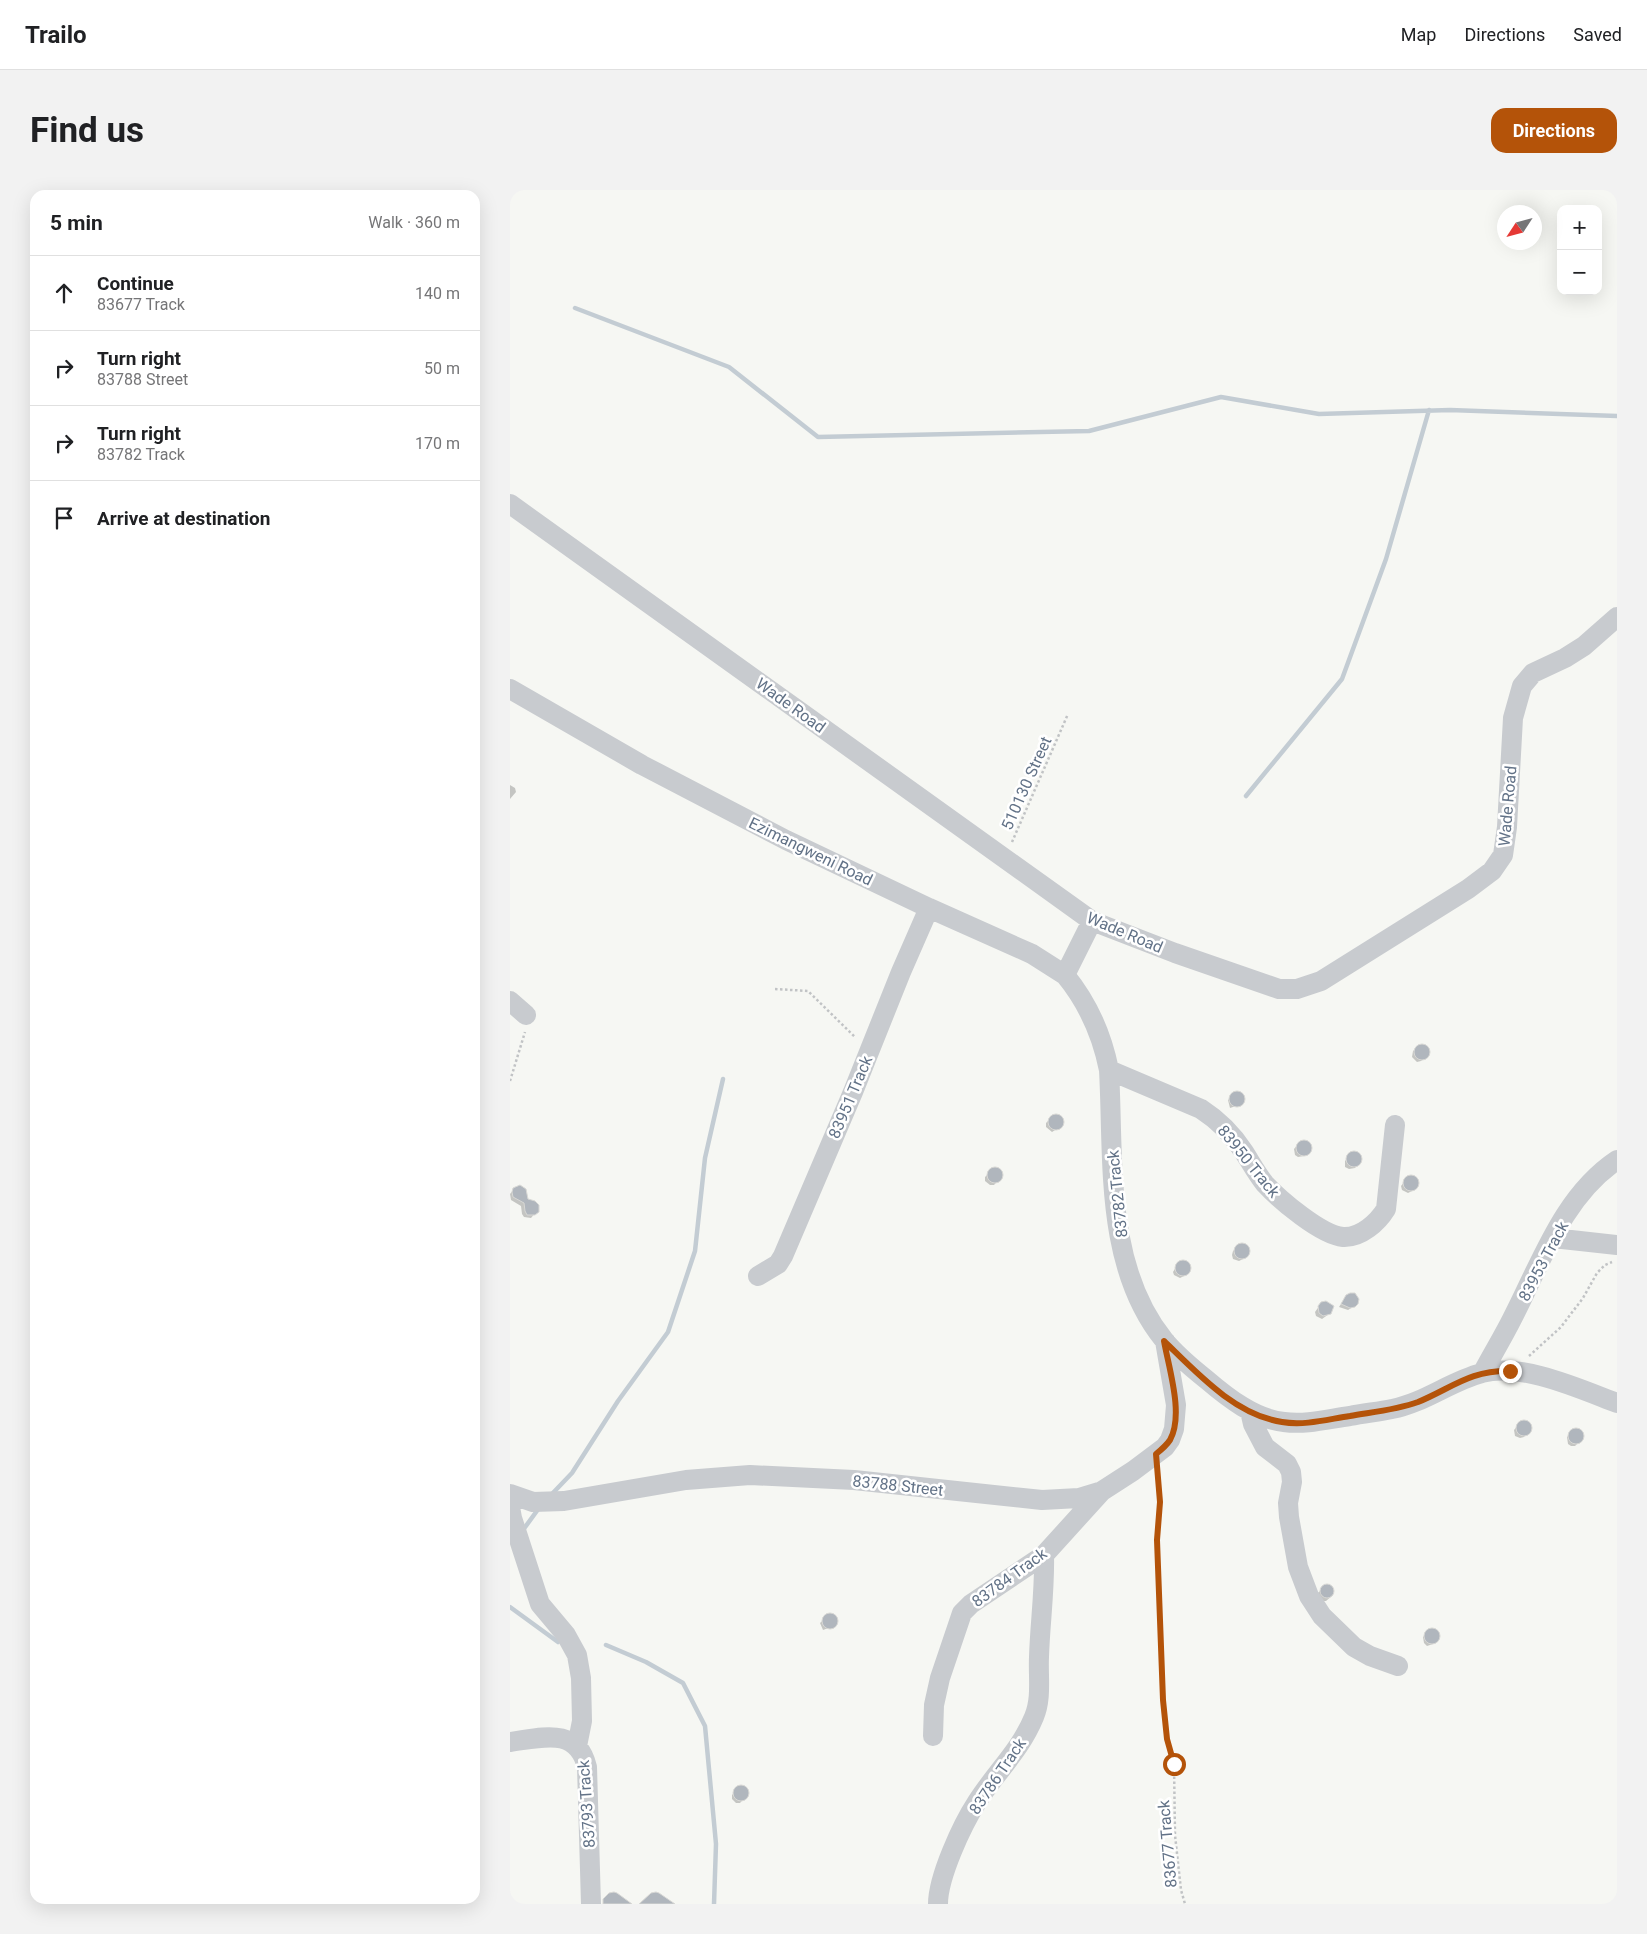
<!DOCTYPE html>
<meta charset="utf-8">
<style>
:root{--surface:#fff;--page:#f2f2f2;--text:#202124;--muted:#757577;--line:#e0e0e0;--accent:#b45309}
body{margin:0;font-family:Roboto,sans-serif;background:var(--page);color:var(--text)}
.controls{position:absolute;right:15px;top:15px;display:grid;overflow:hidden;border-radius:10px;box-shadow:0 5px 20px #0002}
.controls button{width:45px;height:45px;display:grid;place-items:center;padding:0;border:0;border-bottom:1px solid var(--line);background:var(--surface);color:var(--text);font:25px sans-serif}
.compass{position:absolute;left:987px;top:15px;width:45px;height:45px;border-radius:50%;background:var(--surface);box-shadow:0 5px 20px #0002;rotate:234deg}
.stop{position:absolute;width:15px;height:15px;margin:-11px;border:4px solid #b45309;border-radius:50%;background:#fff}
.stop.end{background:#b45309;border-color:#fff;box-shadow:0 1px 5px #0008}
.list{margin:0;padding:0;list-style:none}
h2{display:flex;justify-content:space-between;align-items:center;height:65px;margin:0;padding:0 20px;font-size:21px}
h2 small{font-size:16px;font-weight:400;color:var(--muted)}
.list li{display:grid;grid-template-columns:32px 1fr auto;gap:15px;align-items:center;box-sizing:border-box;height:75px;padding:0 20px;border-top:1px solid var(--line)}
.list b{display:block;font-size:19px;white-space:nowrap}
.list p{margin:0;font-size:16px;white-space:nowrap;color:var(--muted)}
.list em{font-size:16px;font-style:normal;color:var(--muted)}
.icon{flex:none;width:28px;height:28px;fill:none;stroke:currentColor;stroke-width:2;stroke-linecap:round;stroke-linejoin:round}
.map{position:relative;flex:none;width:1107px;height:1714px;overflow:hidden;border-radius:15px}
header{display:flex;align-items:center;gap:30px;box-sizing:border-box;height:70px;padding:0 25px;background:var(--surface);border-bottom:1px solid var(--line)}
header strong{font-size:24px}
nav{display:flex;gap:28px;margin-inline-start:auto;font-size:18px}
.intro{display:flex;align-items:center;justify-content:space-between;box-sizing:border-box;height:120px;padding:0 30px}
h1{margin:0;font-size:35px}
.button{padding:12px 22px;border-radius:15px;background:var(--accent);color:#fff;font-size:18px;font-weight:700}
main{display:flex;gap:30px;padding:0 30px}
aside{flex:1;background:var(--surface);border-radius:15px;box-shadow:0 5px 20px #0002}
.map>svg:first-child{display:block}
.shadow{fill:#0003}
.lines{fill:none;stroke-linecap:round;stroke-linejoin:round}
.stream{stroke:#c3ccd3;stroke-width:4.5}
.building{fill:#b0b6bd;stroke:#d8d8d5}
.path{stroke:#c1c3c5;stroke-width:2.5;stroke-dasharray:2.5 2.5;stroke-linecap:butt}
.minor{stroke:#c8cbcf;stroke-width:20}
.route{stroke:#b45309;stroke-width:6}
.labels{text-anchor:middle;stroke-width:5;stroke-linejoin:round;paint-order:stroke}
.street-label{font-size:16px;fill:#627287;stroke:#fff}
</style>
<header>
<strong>Trailo</strong>
<nav><a>Map</a><a>Directions</a><a>Saved</a></nav>
</header>
<div class="intro"><h1>Find us</h1><a class="button">Directions</a></div>
<main>
<aside>
<h2>5 min<small>Walk · 360 m</small></h2>
<ul class="list">
<li><svg class="icon" aria-label="ahead" viewBox="0 0 24 24"><path d="M12 20V5M6 11l6-6 6 6"/></svg><div><b>Continue</b><p>83677 Track</p></div><em>140 m</em></li>
<li><svg class="icon" aria-label="right" viewBox="0 0 24 24"><path d="M7 20v-9h11M14 6l5 5-5 5"/></svg><div><b>Turn right</b><p>83788 Street</p></div><em>50 m</em></li>
<li><svg class="icon" aria-label="right" viewBox="0 0 24 24"><path d="M7 20v-9h11M14 6l5 5-5 5"/></svg><div><b>Turn right</b><p>83782 Track</p></div><em>170 m</em></li>
<li><svg class="icon" aria-label="arrive" viewBox="0 0 24 24"><path d="M6 21V4h12l-3 4 3 4H6"/></svg><div><b>Arrive at destination</b></div></li>
</ul>
</aside>
<div class="map">
<svg width="1107" height="1714" viewBox="0 0 1107 1714">
<rect width="100%" height="100%" fill="#f6f7f3"/>
<!-- shadow -->
<path class="shadow" d="M0 595 5 598 6 602 0 609Z
M910 855 916 857 918 865 911 871 907 872 902 867 903 861Z
M726 903 732 904 734 908 732 914 720 918 718 910Z
M544 925 548 926 552 931 550 937 542 942 536 937V933Z
M794 951 798 953 800 956 798 963 794 966 788 967 785 965 784 959 790 952Z
M845 963 850 966 851 970 845 978 839 979 835 977V971L841 964Z
M486 979 491 982 492 986 484 995H480L475 991V987L482 980Z
M902 986 906 988 908 994 902 1001 898 1003 892 1000 891 996 898 987Z
M4 999 27 1021 21 1028 14 1027 12 1024 11 1016 1 1010 0 1004Z
M731 1055 736 1057 738 1062 733 1069 729 1071 723 1069 722 1065 723 1061Z
M669 1072 677 1073 679 1079 674 1086 670 1088 664 1085 663 1082Z
M836 1106 846 1115 838 1120 829 1117Z
M810 1115 819 1124 812 1129 806 1126 805 1122Z
M1014 1232 1018 1234 1020 1239 1014 1247 1010 1248 1005 1246 1004 1240 1010 1233Z
M1067 1240 1072 1243V1249L1065 1256H1061L1058 1254 1057 1247 1063 1241Z
M816 1395 822 1398 823 1405 816 1411H812L808 1403Z
M319 1425 325 1426 327 1430 324 1436 313 1440 310 1433Z
M923 1440 927 1441 929 1445 927 1451 923 1454 917 1456 914 1453 913 1447 919 1441Z
M232 1597 237 1601 238 1604 230 1613H226L222 1609V1605L228 1598Z"/>
<g class="lines">
<!-- stream -->
<path class="stream" d="M65 118 219 177 308 247 579 241 711 207 809 224 940 220 1107 226
M736 606 832 489 876 369 919 220
M41 1305 62 1283 108 1211 158 1142 185 1061 195 968 213 889
M13 1340 29 1318
M0 1417 48 1452
M96 1455 136 1472 173 1493 195 1536 206 1654 204 1714"/>
</g>
<!-- building -->
<path class="building" d="M904 862a8 8 0 1 1 16 0a8 8 0 1 1-16 0Z
M719 909a8 8 0 1 1 16 0a8 8 0 1 1-16 0Z
M538 932a8 8 0 1 1 16 0a8 8 0 1 1-16 0Z
M786 958a8 8 0 1 1 16 0a8 8 0 1 1-16 0Z
M836 969a8 8 0 1 1 16 0a8 8 0 1 1-16 0Z
M477 985a8 8 0 1 1 16 0a8 8 0 1 1-16 0Z
M893 993a8 8 0 1 1 16 0a8 8 0 1 1-16 0Z
M10 995 16 999 18 1009 25 1011 29 1015V1022L25 1025H17L15 1021 14 1013 3 1007 2 1002 3 998Z
M724 1061a8 8 0 1 1 16 0a8 8 0 1 1-16 0Z
M665 1078a8 8 0 1 1 16 0a8 8 0 1 1-16 0Z
M840 1103H845L849 1109 848 1114 845 1117 840 1118 831 1114 836 1105Z
M816 1111 824 1116 821 1124 813 1126 809 1123 808 1116 811 1112Z
M1006 1238a8 8 0 1 1 16 0a8 8 0 1 1-16 0Z
M1058 1246a8 8 0 1 1 16 0a8 8 0 1 1-16 0Z
M810 1401a7 7 0 1 1 14 0a7 7 0 1 1-14 0Z
M312 1431a8 8 0 1 1 16 0a8 8 0 1 1-16 0Z
M914 1446a8 8 0 1 1 16 0a8 8 0 1 1-16 0Z
M223 1603a8 8 0 1 1 16 0a8 8 0 1 1-16 0Z
M104 1702 107 1703 122 1714H93V1709L99 1703Z
M146 1702 149 1703 165 1714H129L141 1703Z"/>
<g class="lines">
<!-- path -->
<path class="path" d="M502 652 558 524
M265 799 298 801 345 847
M0 891 15 842
M1019 1166 1051 1137 1073 1108 1087 1083 1095 1075 1102 1072
M648 1283 650 1312 647 1350 653 1510 657 1549 664 1574 665 1645 671 1700 675 1714"/>
<!-- minor -->
<path class="minor" d="M0 314 582 731 665 763 769 799H787L811 791 958 699 982 681 993 665 997 637 1003 528 1012 496 1023 483 1055 468 1074 456 1107 427
M0 499 132 575 276 650 419 718 522 764 555 785 582 731
M555 785C578 813 592 845 599 880 604 970 594 1076 654 1150 666 1165 682 1178 697 1190 718 1208 745 1229 774 1232 796 1235 818 1229 840 1226 854 1223 868 1222 882 1219 914 1213 941 1191 972 1183 1011 1172 1070 1199 1107 1213
M0 811 16 825
M599 880 691 919C708 930 723 945 734 962 741 973 747 984 755 994 770 1010 811 1045 833 1047 851 1048 868 1032 876 1019L885 935
M1043 1048 1107 1055
M248 1086 268 1074 273 1066 343 902 391 782 419 718
M973 1182C982 1165 993 1147 1002 1129 1031 1073 1053 1006 1107 970
M740 1221 743 1234 755 1257 777 1274 781 1282 782 1292 778 1313 779 1327 788 1377 799 1406 812 1426 844 1457 860 1466 888 1476
M0 1304 23 1312 54 1311 176 1290 240 1285 344 1290 532 1310 569 1308 592 1301 623 1281 655 1257 660 1250 664 1239 666 1215 655 1151
M0 1317 2 1328 30 1414 56 1445 67 1465 71 1488 72 1531 67 1556
M423 1546 424 1515 430 1488 452 1423 461 1414 534 1365 592 1301
M0 1552C31 1548 67 1536 77 1577L81 1714
M428 1714C428 1687 452 1635 467 1612 486 1582 510 1561 524 1527 532 1508 528 1487 529 1467 530 1433 535 1399 534 1365"/>
</g>
<g class="lines">
<!-- route -->
<path class="route" d="M664 1574 657 1549 653 1510 647 1350 650 1312 646 1264C651 1260 656 1256 660 1250 674 1225 659 1179 654 1151 687 1183 725 1225 772 1232 795 1236 819 1229 840 1226 863 1222 886 1220 908 1212 942 1198 960 1180 1000 1181"/>
</g>
<g class="labels">
<!-- street labels -->
<g class="street-label">
<text transform="translate(281 515) rotate(36)" y="6">Wade Road</text>
<text transform="translate(516 593) rotate(-66)" y="6">510130 Street</text>
<text transform="translate(997 616) rotate(-85)" y="6">Wade Road</text>
<text transform="translate(301 661) rotate(26)" y="6">Ezimangweni Road</text>
<text transform="translate(615 742) rotate(23)" y="6">Wade Road</text>
<text transform="translate(340 907) rotate(-67)" y="6">83951 Track</text>
<text transform="translate(739 971) rotate(51)" y="6">83950 Track</text>
<text transform="translate(607 1004) rotate(-96)" y="6">83782 Track</text>
<text transform="translate(1033 1071) rotate(-62)" y="6">83953 Track</text>
<text transform="translate(388 1295) rotate(6)" y="6">83788 Street</text>
<text transform="translate(499 1387) rotate(-36)" y="6">83784 Track</text>
<text transform="translate(487 1586) rotate(-56)" y="6">83786 Track</text>
<text transform="translate(76 1614) rotate(-94)" y="6">83793 Track</text>
<text transform="translate(657 1654) rotate(-95)" y="6">83677 Track</text>
</g>
</g>
</svg>
<div class="controls">
<button>+</button>
<button>−</button>
</div>
<svg class="compass" viewBox="-18 -18 36 36"><path d="M0-13l5 13h-10z" fill="#e53935"/><path d="M0 13l5-13h-10z" fill="#757577"/></svg>
<div class="stop" style="left:664px;top:1574px"></div>
<div class="stop end" style="left:1000px;top:1181px"></div>
</div>
</main>
